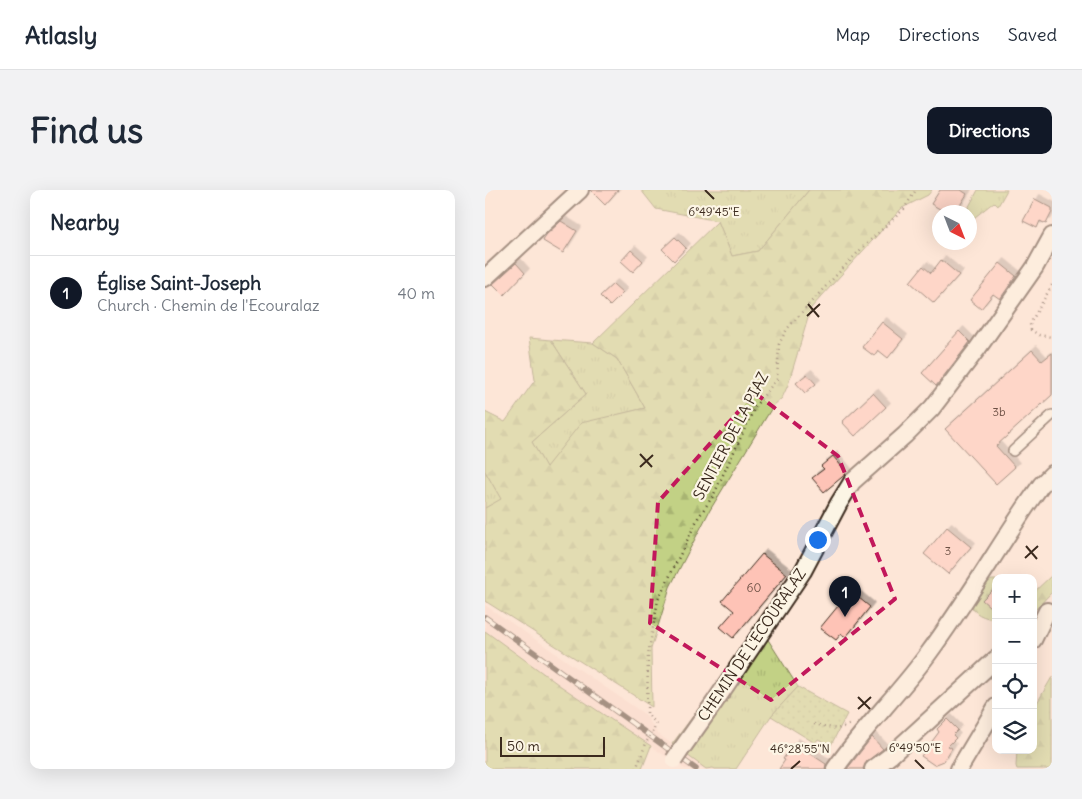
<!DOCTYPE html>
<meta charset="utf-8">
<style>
:root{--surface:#fff;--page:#f2f2f3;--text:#1f2937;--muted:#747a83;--line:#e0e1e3;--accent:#111827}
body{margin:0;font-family:Delius,sans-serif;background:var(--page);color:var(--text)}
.controls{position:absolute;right:15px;bottom:15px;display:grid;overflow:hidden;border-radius:10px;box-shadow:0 5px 20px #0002}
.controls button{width:45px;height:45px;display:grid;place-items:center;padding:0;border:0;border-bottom:1px solid var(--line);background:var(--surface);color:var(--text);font:25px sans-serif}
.compass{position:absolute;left:447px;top:15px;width:45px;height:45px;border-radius:50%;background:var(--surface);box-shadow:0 5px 20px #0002;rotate:138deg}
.scale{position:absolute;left:15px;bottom:12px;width:105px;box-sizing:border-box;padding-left:5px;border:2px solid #3b2a1e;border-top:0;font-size:14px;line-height:18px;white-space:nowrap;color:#3b2a1e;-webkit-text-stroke:4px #fcf5e5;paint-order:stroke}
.you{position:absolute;left:332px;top:349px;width:18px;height:18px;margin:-12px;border:4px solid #fff;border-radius:50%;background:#1a73e8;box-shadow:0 0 0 8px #1a73e833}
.badge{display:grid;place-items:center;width:32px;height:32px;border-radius:50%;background:var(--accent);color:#fff;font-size:16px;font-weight:700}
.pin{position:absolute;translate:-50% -41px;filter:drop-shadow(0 1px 2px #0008)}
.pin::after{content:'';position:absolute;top:26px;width:18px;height:15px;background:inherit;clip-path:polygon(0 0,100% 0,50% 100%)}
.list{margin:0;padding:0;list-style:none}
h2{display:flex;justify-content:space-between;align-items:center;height:65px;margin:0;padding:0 20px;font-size:21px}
h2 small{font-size:16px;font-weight:400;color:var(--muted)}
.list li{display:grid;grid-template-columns:32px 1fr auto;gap:15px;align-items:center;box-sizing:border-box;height:75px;padding:0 20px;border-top:1px solid var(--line)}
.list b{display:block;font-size:19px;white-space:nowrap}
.list p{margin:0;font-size:16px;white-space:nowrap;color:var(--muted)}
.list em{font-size:16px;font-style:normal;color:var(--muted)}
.icon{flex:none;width:28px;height:28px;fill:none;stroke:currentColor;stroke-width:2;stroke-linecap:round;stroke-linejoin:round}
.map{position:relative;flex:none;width:567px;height:579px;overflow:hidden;border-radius:10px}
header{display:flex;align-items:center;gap:30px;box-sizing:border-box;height:70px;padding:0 25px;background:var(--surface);border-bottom:1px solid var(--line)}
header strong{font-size:24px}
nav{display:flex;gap:28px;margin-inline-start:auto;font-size:18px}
.intro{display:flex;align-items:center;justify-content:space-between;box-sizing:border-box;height:120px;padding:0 30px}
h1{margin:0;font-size:35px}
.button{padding:12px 22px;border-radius:10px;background:var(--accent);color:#fff;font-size:18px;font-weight:700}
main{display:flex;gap:30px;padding:0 30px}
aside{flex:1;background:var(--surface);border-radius:10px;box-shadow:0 5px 20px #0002}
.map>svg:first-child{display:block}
.built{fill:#f9d8ca}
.grass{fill:url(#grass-tufts);stroke:#7e7e52}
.forest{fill:url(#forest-firs);stroke:#7e7e52}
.park{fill:url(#park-dots);stroke:#7e7e52}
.building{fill:#fec3b6;stroke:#3b2a1e;filter:url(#shadow)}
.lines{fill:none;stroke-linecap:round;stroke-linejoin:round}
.service-casing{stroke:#3b2a1e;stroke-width:12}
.minor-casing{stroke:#3b2a1e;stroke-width:20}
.path{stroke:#3b2a1e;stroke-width:2.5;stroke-dasharray:1 4;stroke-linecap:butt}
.service{stroke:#fcf5e5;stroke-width:9}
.minor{stroke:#fcf5e5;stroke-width:16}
.rail-casing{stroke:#3b2a1e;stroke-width:5.5}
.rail{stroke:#fcf5e5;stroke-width:4;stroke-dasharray:11;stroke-linecap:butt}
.minor-bridge-casing{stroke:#3b2a1e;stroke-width:20;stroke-linecap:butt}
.path-bridge{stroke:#3b2a1e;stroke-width:2.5;stroke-dasharray:1 4;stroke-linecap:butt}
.minor-bridge{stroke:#fcf5e5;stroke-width:16}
.marked{fill:none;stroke:#c2185b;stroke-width:4;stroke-dasharray:10 6;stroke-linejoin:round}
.ticks{fill:none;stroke:#3b2a1e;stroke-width:2}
.labels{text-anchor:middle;stroke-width:4.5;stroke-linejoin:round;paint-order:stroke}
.number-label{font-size:12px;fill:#6c5044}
.street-label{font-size:15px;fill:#3b2a1e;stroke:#fcf5e5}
.ticks-label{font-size:12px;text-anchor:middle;fill:#3b2a1e;stroke:#fcf5e5;stroke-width:4.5;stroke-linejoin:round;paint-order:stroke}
</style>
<header>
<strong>Atlasly</strong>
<nav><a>Map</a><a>Directions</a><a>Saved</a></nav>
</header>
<div class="intro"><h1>Find us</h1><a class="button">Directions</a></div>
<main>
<aside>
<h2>Nearby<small></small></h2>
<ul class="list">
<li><span class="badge">1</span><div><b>Église Saint-Joseph</b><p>Church · Chemin de l'Ecouralaz</p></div><em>40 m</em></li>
</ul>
</aside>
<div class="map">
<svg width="567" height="579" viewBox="0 0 567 579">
<defs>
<pattern id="grass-tufts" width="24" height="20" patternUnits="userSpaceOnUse" patternTransform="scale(1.25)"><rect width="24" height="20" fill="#c2d185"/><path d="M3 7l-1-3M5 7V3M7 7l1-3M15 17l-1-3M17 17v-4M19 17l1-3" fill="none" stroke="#a8b472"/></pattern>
<pattern id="forest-firs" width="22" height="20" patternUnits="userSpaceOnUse" patternTransform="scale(1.25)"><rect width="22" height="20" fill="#c2d185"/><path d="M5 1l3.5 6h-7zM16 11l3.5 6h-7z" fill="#a8b472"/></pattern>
<pattern id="park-dots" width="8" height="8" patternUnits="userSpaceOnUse" patternTransform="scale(1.25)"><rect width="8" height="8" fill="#c2d185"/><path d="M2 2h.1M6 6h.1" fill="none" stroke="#a8b472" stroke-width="1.8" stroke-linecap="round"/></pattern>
<filter id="shadow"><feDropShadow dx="4.5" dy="-4.5" stdDeviation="0" flood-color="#0004"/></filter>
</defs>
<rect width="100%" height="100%" fill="#fde6d7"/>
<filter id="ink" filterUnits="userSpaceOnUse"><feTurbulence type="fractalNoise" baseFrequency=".02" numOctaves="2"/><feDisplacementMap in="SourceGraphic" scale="10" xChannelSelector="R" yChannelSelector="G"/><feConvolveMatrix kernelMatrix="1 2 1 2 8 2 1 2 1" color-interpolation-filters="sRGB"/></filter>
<g filter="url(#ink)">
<!-- built -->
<path class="built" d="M0 415 161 525 172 543 221 579H200L77 497 18 456 0 441Z"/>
<!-- grass -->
<path class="grass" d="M156 0H324L273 61 247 66 233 31 171 19Z
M493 0H522L513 16 509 12 485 31 484 22H481Z
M66 150 108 153 132 169 160 218 96 234 61 278 47 252 101 204Z
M0 281 17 310 0 318Z
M275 437 313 497 286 526 251 579H230L228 578 221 579 187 554Z"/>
<!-- forest -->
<path class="forest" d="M324 0H447L443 5 417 18 326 118 303 195 297 208 288 216 225 320 185 397 166 459 167 517 0 411V318L16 309 0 281V222L20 232 50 190 44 148 66 150 101 204 47 252 61 277 96 233 160 218 132 169 108 153 233 31 247 66 273 61Z
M567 385V402L548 422V403Z
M507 390H511V430C499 427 488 425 485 412L494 396Z
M0 441 77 497 166 556 157 579H0Z
M567 487V579H532L531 576 532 560H548V520Z"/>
<!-- park -->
<path class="park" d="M313 497 362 524 346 555 333 549 330 553 286 526Z"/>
<!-- building -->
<path class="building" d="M105 0H133L120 15Z
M455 0H476L482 4 471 22H460L446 14Z
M550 9 567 18V22L561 34 555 31 552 38 538 31Z
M76 31 92 41 78 63 58 51 61 45Z
M190 47 201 58 189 71 177 59Z
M146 60 158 71 148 82 136 71Z
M456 70 474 85 449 113 425 92 438 76 446 83Z
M31 73 40 83 19 105 8 94Z
M515 73 531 86 515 109 508 104 496 119 485 110Z
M128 94 138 103 125 116 115 106Z
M397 132 418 149 403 168 393 160 389 166 377 157Z
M474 141 485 152 451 196 437 183Z
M547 160 557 171 567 163V205L511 256 530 277 511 294 460 239Z
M322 184 331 194 320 203 311 193Z
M388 203 401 217 370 246 357 232Z
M348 266 362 283 339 302 327 288 339 279 336 276Z
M462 337 486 357 463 384 439 364Z
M277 364 302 384 248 448 235 437 249 421 237 411Z
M357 394 385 417 361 447 356 444 351 450 335 438 358 410 350 403Z
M511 396V422L497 410Z
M462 529 473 540 468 545 471 548 463 556 467 558 459 571 449 575 436 566 454 542 452 539Z
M387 547 398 559 382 571 378 579H362Z
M309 553 341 574 340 579H294L300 570 298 569Z"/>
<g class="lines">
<defs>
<path id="service" d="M528 261 567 225"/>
<path id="minor" d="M0 88 95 0
M548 450 562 421
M195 561 229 513 318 381 354 313 367 292 420 245 447 218 493 158 550 77 567 46
M350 579C378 538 414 504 443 464 478 417 508 366 540 318L556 295 567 284
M388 579 405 566 511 469
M474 579 511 517"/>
</defs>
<!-- service casing -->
<use href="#service" class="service-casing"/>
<!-- minor casing -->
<use href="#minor" class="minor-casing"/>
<!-- path -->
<path class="path" d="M567 95 545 134 546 140 554 145 567 147
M329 534 352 539 364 535
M169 539 171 533 162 524 163 465 173 410 213 328 228 306 271 215 292 189 294 154 302 139 325 113 379 56 419 19 431 0
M151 579 162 551"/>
<!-- service -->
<use href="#service" class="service"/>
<!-- minor -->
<use href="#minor" class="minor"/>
<defs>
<path id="rail" d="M0 427 211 579"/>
</defs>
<!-- rail casing -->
<use href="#rail" class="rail-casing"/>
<!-- rail -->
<use href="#rail" class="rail"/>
<defs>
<path id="minor-bridge" d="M189 570 195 561"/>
</defs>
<!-- minor-bridge casing -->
<use href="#minor-bridge" class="minor-bridge-casing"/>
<!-- path-bridge -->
<path class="path-bridge" d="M162 551 169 539"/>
<!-- minor-bridge -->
<use href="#minor-bridge" class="minor-bridge"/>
</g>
</g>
<!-- marked area -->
<path d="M0 0H567V579H0ZM270 203 353 266 410 409 286 510 165 433 173 312Z" fill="#fde6d7" fill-opacity=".55" fill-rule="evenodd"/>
<path class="marked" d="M270 203 353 266 410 409 286 510 165 433 173 312Z"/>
<!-- ticks -->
<path class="ticks" d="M220 0 229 9M323 114 334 127M322 126 335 114M155 264 167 277M155 277 168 265M541 356 552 369M540 368 553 356M373 507 385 519M373 519 386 507M430 570 439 579M306 579 315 571"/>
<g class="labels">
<!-- number labels -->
<g class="number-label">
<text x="514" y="226">3b</text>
<text x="463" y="365">3</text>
<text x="269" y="402">60</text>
</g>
<!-- street labels -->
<g class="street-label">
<text transform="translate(246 246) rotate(-62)" y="5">SENTIER DE LA PIAZ</text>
<text transform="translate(267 455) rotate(-56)" y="5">CHEMIN DE L'ECOURALAZ</text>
</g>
</g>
<g class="ticks-label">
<text x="229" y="26">6°49'45"E</text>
<text x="430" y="562">6°49'50"E</text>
<text x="315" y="563">46°28'55"N</text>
</g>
</svg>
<div class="controls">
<button>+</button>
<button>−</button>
<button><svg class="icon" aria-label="locate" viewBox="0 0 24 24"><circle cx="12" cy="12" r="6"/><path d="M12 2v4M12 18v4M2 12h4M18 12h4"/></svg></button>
<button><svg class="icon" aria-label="layers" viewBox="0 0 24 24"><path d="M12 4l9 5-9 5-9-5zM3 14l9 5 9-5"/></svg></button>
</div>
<svg class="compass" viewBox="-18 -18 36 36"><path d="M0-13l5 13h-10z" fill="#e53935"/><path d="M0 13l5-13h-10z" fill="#747a83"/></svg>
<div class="scale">50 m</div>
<div class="you"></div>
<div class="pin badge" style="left:360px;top:427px">1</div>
</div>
</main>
